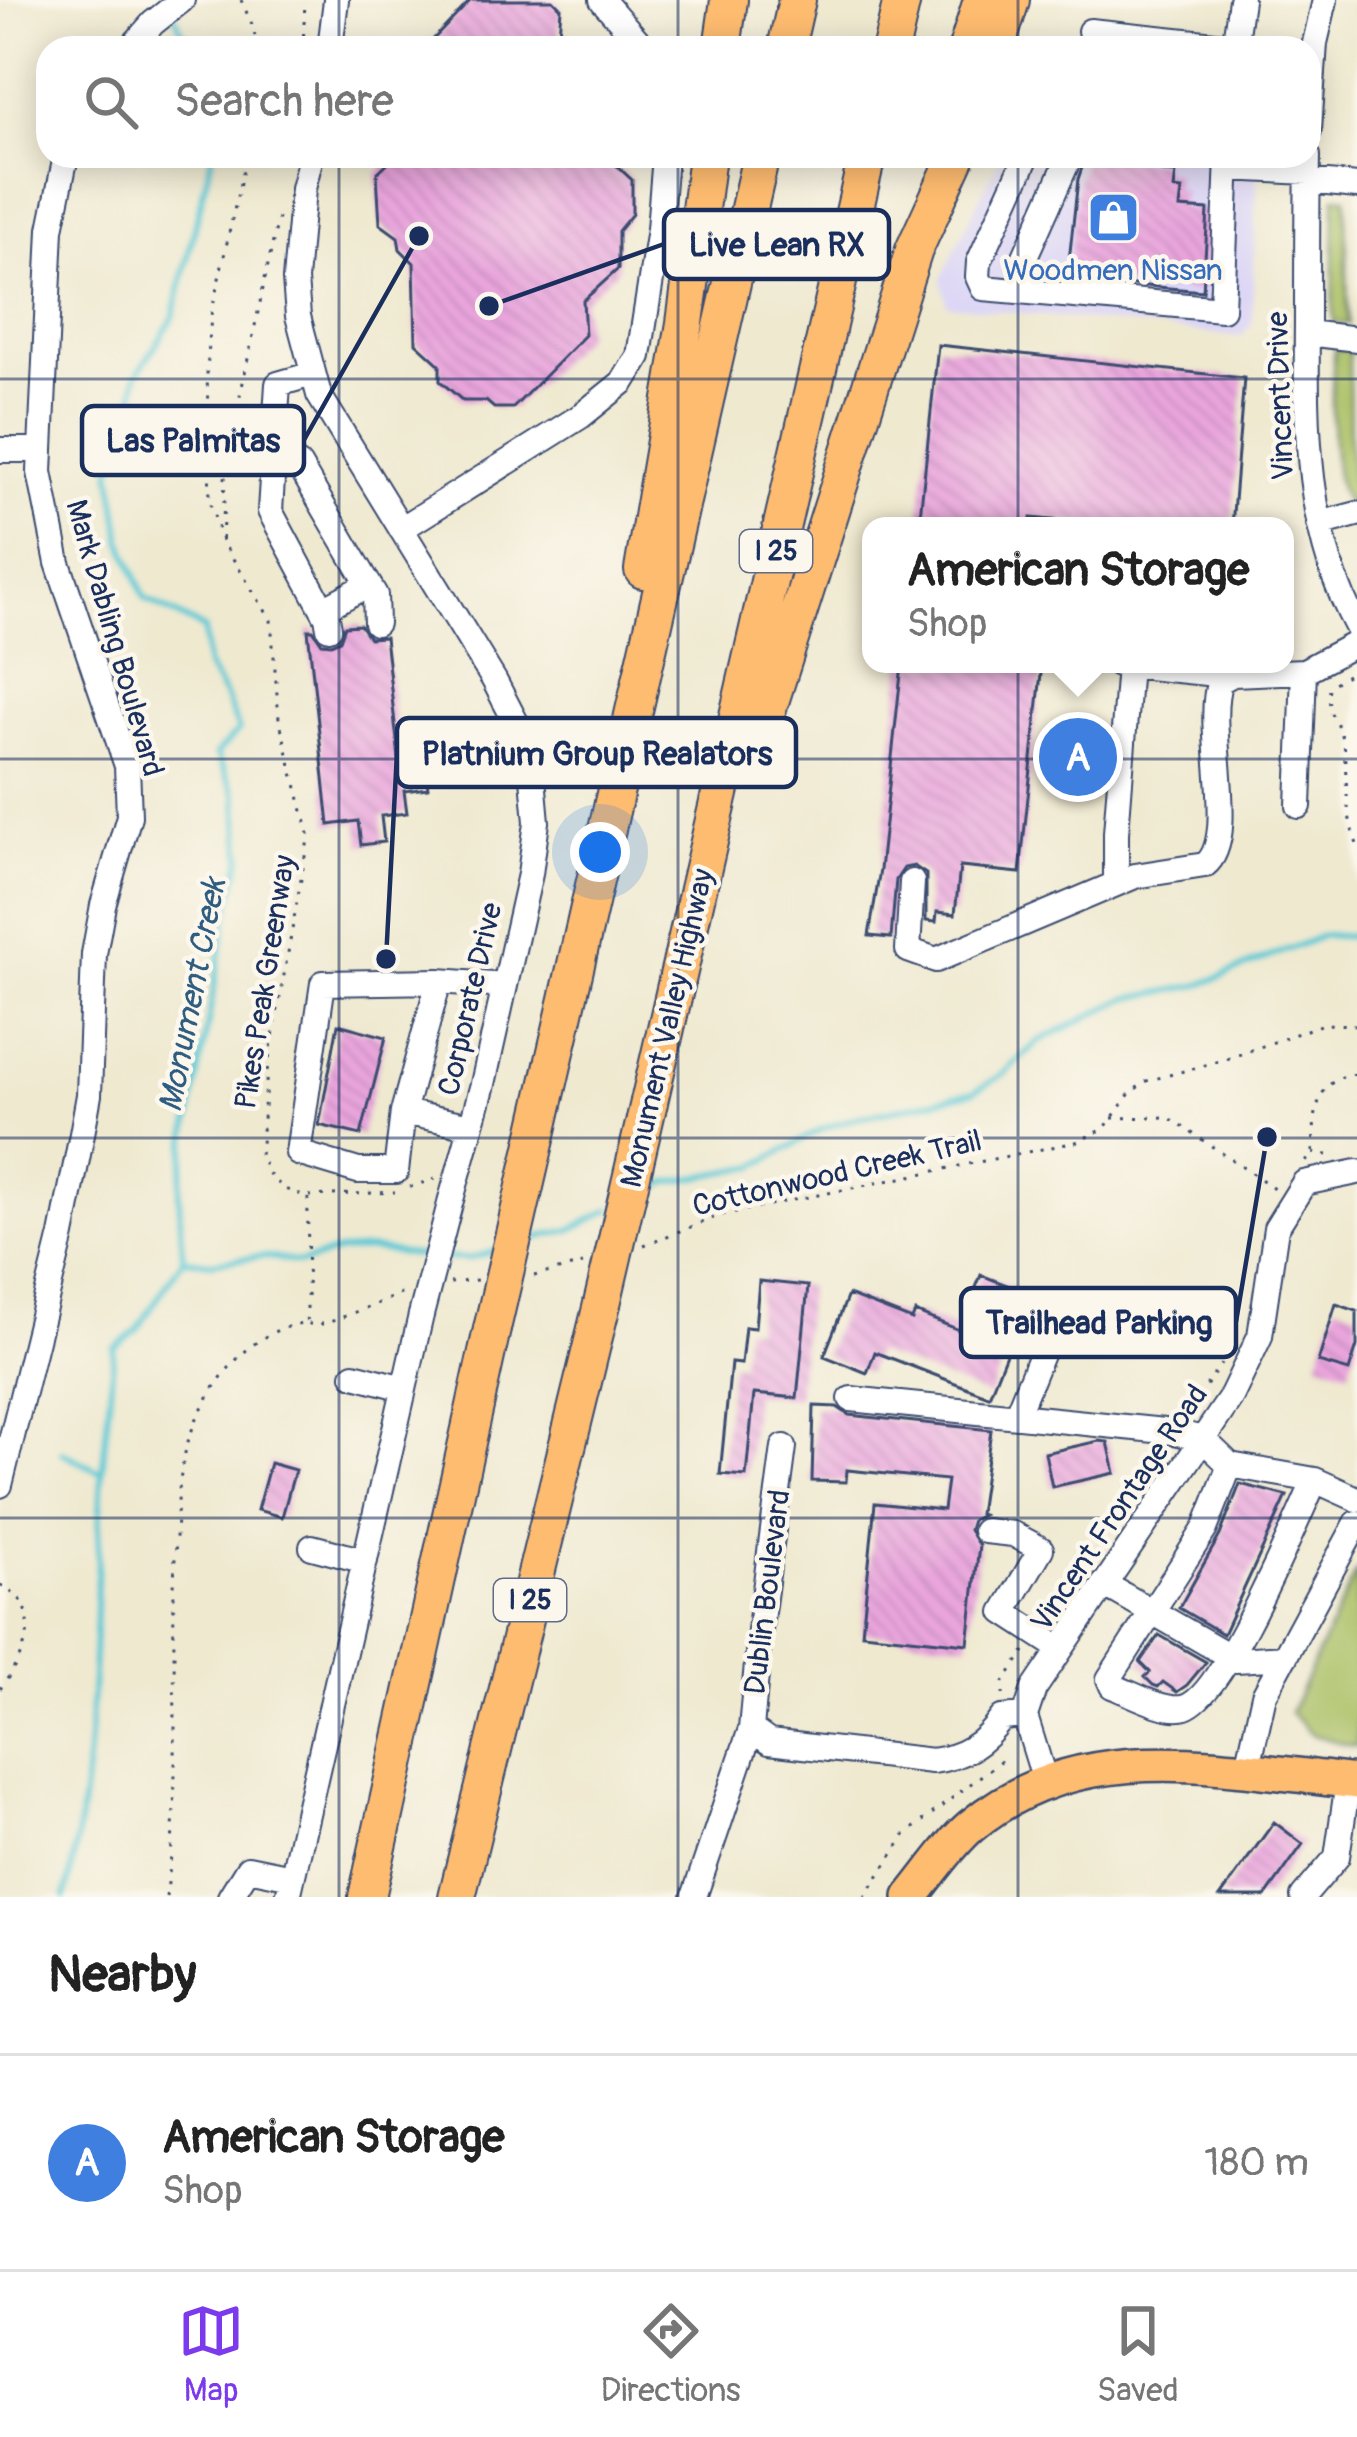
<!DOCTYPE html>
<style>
:root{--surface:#fff;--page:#f2f2f2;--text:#222;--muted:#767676;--line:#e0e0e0;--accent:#7c3aed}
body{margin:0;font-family:Pangolin,sans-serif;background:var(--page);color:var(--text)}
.you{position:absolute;left:600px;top:852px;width:42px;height:42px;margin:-30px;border:9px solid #fff;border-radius:50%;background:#1a73e8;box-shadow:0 0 0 18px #1a73e833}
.badge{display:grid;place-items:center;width:78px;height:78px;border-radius:50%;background:var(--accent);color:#fff;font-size:39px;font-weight:700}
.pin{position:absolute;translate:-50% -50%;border:6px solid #fff;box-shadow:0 3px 12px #0006}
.popup{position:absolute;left:862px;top:517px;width:432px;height:156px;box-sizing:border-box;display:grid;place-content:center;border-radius:24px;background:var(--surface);filter:drop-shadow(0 3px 9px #0005);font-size:39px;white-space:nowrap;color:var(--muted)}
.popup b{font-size:45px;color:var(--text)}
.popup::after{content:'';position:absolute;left:50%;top:100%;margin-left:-24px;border:24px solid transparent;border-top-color:var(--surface)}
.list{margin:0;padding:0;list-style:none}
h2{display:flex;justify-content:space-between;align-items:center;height:156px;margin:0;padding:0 48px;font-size:51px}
h2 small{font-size:39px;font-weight:400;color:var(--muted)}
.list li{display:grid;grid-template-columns:78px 1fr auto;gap:36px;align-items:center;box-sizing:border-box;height:216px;padding:0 48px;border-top:3px solid var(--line)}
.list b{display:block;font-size:45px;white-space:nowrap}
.list p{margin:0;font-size:39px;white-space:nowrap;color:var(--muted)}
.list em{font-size:39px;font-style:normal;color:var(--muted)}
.icon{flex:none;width:66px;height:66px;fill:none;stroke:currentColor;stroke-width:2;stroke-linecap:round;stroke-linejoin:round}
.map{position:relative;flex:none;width:1357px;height:1897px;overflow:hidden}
.search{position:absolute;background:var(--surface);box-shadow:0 6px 30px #0003;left:36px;right:36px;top:36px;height:132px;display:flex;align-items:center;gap:30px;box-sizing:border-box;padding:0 42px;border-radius:36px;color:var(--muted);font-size:45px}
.sheet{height:372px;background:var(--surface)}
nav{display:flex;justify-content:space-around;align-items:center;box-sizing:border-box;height:168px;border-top:3px solid var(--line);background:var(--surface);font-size:33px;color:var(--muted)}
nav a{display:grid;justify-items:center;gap:6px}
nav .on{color:var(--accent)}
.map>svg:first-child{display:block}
.built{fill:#dcd6f6}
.green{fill:#aac065;stroke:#627862;stroke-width:3}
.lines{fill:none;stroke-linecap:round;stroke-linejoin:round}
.stream{stroke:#5dc9d5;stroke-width:6}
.building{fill:url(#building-back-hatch)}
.minor-casing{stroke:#3b4b6f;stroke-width:28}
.major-casing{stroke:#3b4b6f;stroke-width:38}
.highway-casing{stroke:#3b4b6f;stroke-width:40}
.path{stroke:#3b4b6f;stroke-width:3;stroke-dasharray:3 9;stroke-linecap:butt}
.minor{stroke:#fff;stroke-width:24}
.major{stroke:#febc70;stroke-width:33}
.highway{stroke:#febc70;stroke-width:36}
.minor-bridge-casing{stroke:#3b4b6f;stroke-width:28;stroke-linecap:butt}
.highway-bridge-casing{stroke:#3b4b6f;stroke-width:40;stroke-linecap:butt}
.minor-bridge{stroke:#fff;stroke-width:24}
.highway-bridge{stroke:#febc70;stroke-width:36}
.grid{fill:none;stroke:#1b2f5e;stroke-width:3;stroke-opacity:0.55}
.labels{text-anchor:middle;stroke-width:9;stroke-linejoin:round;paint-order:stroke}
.shield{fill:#fbf7ec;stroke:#5e6b89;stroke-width:3}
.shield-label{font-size:27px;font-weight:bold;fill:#1b2f5e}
.shop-label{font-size:30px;fill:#366cbe;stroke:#fbf7ec}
.street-label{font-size:30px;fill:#1b2f5e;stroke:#fbf7ec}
.water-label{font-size:33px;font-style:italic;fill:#2f5d82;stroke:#fbf7ec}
.leader{fill:none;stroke:#1b2f5e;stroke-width:4.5}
.callout-dot{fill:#1b2f5e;stroke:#fbf7ec;stroke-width:4.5}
.callout{fill:#fbf7ec;stroke:#1b2f5e;stroke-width:4.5}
.callout-label{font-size:33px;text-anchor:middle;font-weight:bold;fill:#1b2f5e}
</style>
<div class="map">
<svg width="1357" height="1897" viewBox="0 0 1357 1897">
<defs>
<pattern id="building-back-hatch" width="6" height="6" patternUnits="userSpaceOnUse" patternTransform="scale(3)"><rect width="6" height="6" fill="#e9a5dc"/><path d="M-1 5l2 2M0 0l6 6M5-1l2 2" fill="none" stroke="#c78ebf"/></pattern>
</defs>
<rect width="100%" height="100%" fill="#fbf7ec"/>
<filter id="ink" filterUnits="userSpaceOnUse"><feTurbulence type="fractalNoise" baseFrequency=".00833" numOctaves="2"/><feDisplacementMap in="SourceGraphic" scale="24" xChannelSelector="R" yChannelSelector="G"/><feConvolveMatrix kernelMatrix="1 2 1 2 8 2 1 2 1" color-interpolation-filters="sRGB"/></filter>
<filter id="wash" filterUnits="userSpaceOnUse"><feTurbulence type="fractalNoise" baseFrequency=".004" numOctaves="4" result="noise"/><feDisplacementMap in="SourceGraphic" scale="48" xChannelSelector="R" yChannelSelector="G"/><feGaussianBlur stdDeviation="2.7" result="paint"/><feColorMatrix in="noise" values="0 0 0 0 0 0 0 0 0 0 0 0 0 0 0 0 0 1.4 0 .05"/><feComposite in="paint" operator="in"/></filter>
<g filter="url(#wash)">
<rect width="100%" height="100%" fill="#efe9d0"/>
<!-- built -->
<path class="built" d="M1000 156H1258L1252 323 1241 337 947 305 941 279Z"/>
<!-- green -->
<path class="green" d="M1335 196 1346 197 1348 324 1334 322 1333 314Z
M1335 349 1349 350 1350 445 1355 501 1347 503C1328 477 1331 384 1335 349Z
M1357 1570V1747L1313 1735 1290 1713Z"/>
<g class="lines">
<!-- stream -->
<path class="stream" d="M174 14 190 48
M643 1194 666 1183 756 1166 822 1129 852 1119 973 1092 1002 1075 1039 1041 1125 999 1200 985 1324 935 1357 937
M527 1240 570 1230 610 1210
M440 1258 468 1259 498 1250
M183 1259 210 1263 264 1256 300 1263 341 1251 372 1249 427 1257
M62 1452 102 1473
M65 1897C98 1762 93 1614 102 1476 105 1433 111 1391 114 1348L137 1330 183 1259 179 1196 189 1126 227 917 242 856 236 795 216 754 239 730 225 696 207 666 204 629 145 599 122 540 111 470 133 417 136 376 173 318 212 156"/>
</g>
<g id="blocks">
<!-- building -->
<path class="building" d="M471 0H553L561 8 558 48H425Z
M395 156H617L616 165 632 180V214L618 231V269L583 301 585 335 513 408H494L486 401H463L440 381V365L416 343 414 263 400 249 398 237 380 224 377 173Z
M1086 156 1163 163 1162 172 1176 173 1174 189 1182 190 1180 208 1208 210 1203 291 1067 279 1078 179Z
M938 345 1244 378 1232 526H1112L1031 518 1030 526H919Z
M360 625 369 638 385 637 400 767 425 764 428 788 404 791 407 813 381 816 384 842 361 845 358 821 329 825 308 630H313L322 643 331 644 340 640 345 626Z
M902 664H1042L1020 873 960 867 955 914 937 912 936 922 926 921V874L914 866 904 868 896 880 891 938 869 936 880 870Z
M338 1024 386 1037 361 1135 319 1125Z
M981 1275 1030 1294 989 1396 875 1352 867 1373 824 1356 848 1295 912 1320 915 1312 959 1330Z
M759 1281 808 1286 797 1398 754 1394 746 1476 720 1474 731 1363 741 1364 745 1327 755 1328Z
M1336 1304 1357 1311V1346L1349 1371 1318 1362Z
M814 1406 837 1407 849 1415 991 1430 979 1514 982 1515 972 1520 969 1530 979 1546 968 1644 862 1633 875 1503 943 1510 947 1480 847 1470 846 1482 812 1481Z
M1099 1441 1108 1442 1115 1473 1052 1487 1045 1453Z
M270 1463 295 1470 282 1517 257 1510Z
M1240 1484 1287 1496 1223 1634 1179 1608 1220 1535Z
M1159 1635 1206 1662 1187 1685 1177 1692 1163 1682 1158 1687 1153 1685 1145 1677 1150 1672 1140 1662Z
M1274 1822 1303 1844 1265 1897H1220Z"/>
</g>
</g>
<g filter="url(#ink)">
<use href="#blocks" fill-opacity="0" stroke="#3b4b6f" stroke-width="3"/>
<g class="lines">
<defs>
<path id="minor" d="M602 0 644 48
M1090 31 1234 46
M131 48 153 23 182 0
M330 48 336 0
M1234 48 1241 0
M1309 131 1315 43 1325 0
M311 156 303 189 295 280 298 316 319 395 494 680 522 734 533 778 537 822 530 874 483 1084 452 1196
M1027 156 979 262 978 277 983 288 1222 309 1228 156
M1308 156C1307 211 1307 267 1307 322 1306 428 1305 532 1357 627
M1228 168 1308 172
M1308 181 1357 186
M1022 291 1023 261 1070 156
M1307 333 1357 339
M313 374 278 384 270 511 327 617 329 628
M0 450H40
M274 450 299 465 375 595 376 623
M1319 524 1357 514
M401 529 581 416 623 382 639 356 659 229 665 156
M323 609 368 585
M1118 664 1226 675
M1299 806 1304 671 1357 643
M912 882 908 950 936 960 1135 876 1205 865C1240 837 1203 725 1220 681L1233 674 1304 671
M1116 883V833L1129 665
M439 981 505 986
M403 1112 439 981 323 983 298 1153 358 1171H396L403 1112 471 1126
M354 1375 404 1388
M851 1399 1174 1432 1203 1439 1230 1465 1315 1480 1357 1499
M1016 1416 1060 1308
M784 1447 761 1620 751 1729 769 1742 932 1761C963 1757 984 1744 1002 1718L1025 1716
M1230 1465 1205 1529 1109 1679 1112 1686C1131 1693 1163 1711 1182 1708 1222 1701 1296 1521 1315 1480
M0 1485 62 1235 82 1134 89 1095 94 954 103 905 129 816 127 766 58 563 40 472 51 229 66 156
M985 1531 1013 1534 1041 1549 1004 1612 1061 1649
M312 1547 365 1561
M1104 1584 1236 1660 1285 1657
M1247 1771 1264 1695 1357 1523
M1045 1781 1025 1716 1034 1689 1230 1399 1260 1336 1276 1228 1304 1183 1357 1172
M230 1897 248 1868 292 1877
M288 1897 421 1315
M694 1897 751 1729
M1303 1897 1337 1857 1348 1782"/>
<path id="major" d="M911 1897C930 1874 949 1845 971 1826 1081 1733 1228 1769 1357 1782"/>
<path id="highway" d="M722 48 729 0
M786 48 797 0
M891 48 902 0
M967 48 982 0
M996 48 1011 0
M643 570 685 323 707 156
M749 768 914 250 957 156
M649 1102 867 156
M536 1139 761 156
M367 1897 492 1329
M457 1897 602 1304"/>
</defs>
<!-- minor casing -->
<use href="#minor" class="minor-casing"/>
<!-- major casing -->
<use href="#major" class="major-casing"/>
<!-- highway casing -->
<use href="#highway" class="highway-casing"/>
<!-- path -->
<path class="path" d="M241 0 254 29 256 48
M303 48 305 0
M222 539 226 462 278 218
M1347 675 1329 686C1326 720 1336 713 1342 739 1349 774 1343 811 1357 844
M1112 1118 1168 1117 1277 1190
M1313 1152C1315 1118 1312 1078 1357 1074
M1306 1162 1312 1153 1328 1155
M410 1187 435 1179
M309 1196 395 1192
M644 1245 721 1215 1076 1142 1104 1129 1131 1092 1147 1081 1224 1060 1323 1024 1357 1025
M534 1276 583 1264
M450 1283 477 1280
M308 1324H325L406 1292
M1186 1415 1221 1364
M0 1585C49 1606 24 1657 0 1689
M1050 1614 1160 1453
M1003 1695 1004 1682 1025 1651
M166 1897C183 1785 170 1671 175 1558 177 1522 177 1484 186 1449 199 1397 248 1326 306 1324L307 1307 308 1197 284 1189 268 1173 260 1156 267 1071 309 834 279 719 271 620 222 541 210 503 207 372 211 315 246 156
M865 1897 906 1834 1000 1761V1753"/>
<!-- minor -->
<use href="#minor" class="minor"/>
<!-- major -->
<use href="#major" class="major"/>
<!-- highway -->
<use href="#highway" class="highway"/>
<defs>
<path id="minor-bridge" d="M421 1315 452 1196"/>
<path id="highway-bridge" d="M602 1304 649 1102
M492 1329 536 1139"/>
</defs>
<!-- minor-bridge casing -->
<use href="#minor-bridge" class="minor-bridge-casing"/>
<!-- highway-bridge casing -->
<use href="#highway-bridge" class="highway-bridge-casing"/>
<!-- minor-bridge -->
<use href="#minor-bridge" class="minor-bridge"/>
<!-- highway-bridge -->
<use href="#highway-bridge" class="highway-bridge"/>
</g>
</g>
<!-- grid -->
<path class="grid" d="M339 0V48M678 0V48M1018 0V48M339 156V1897M678 156V1897M1018 156V1897M0 379H1357M0 759H1357M0 1138H1357M0 1518H1357"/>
<!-- icons -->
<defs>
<symbol id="shop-square" viewBox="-11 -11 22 22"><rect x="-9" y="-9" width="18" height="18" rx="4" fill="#3f7fe0" stroke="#fbf7ec"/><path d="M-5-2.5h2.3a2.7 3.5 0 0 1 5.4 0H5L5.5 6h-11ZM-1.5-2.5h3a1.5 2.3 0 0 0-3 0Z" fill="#fff"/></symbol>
</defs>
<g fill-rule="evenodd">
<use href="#shop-square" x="1084" y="188" width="59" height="59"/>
</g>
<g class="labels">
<!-- shield labels -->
<g class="shield">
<rect x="740" y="530" width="72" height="42" rx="9"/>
<rect x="494" y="1579" width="72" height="42" rx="9"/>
</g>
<g class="shield-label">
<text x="776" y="560">I 25</text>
<text x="530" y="1609">I 25</text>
</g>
<!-- shop labels -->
<g class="shop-label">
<text x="1113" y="280">Woodmen Nissan</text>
</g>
<!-- street labels -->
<g class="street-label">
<text transform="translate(1280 396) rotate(-92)" y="10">Vincent Drive</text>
<text transform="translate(115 638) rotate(74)" y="10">Mark Dabling Boulevard</text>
<text transform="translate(265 982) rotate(-81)" y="10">Pikes Peak Greenway</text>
<text transform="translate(470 999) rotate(-77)" y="10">Corporate Drive</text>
<text transform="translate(667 1028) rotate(-77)" y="10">Monument Valley Highway</text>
<text transform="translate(837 1173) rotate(-13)" y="10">Cottonwood Creek Trail</text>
<text transform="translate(1119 1508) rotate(-56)" y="10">Vincent Frontage Road</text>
<text transform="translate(767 1592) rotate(-83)" y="10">Dublin Boulevard</text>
</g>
<!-- water labels -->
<g class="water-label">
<text transform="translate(191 995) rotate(-79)" y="12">Monument Creek</text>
</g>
</g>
<!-- callouts -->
<path class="leader" d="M489 306L664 244M419 236L304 440M386 959L397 753M1267 1137L1236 1322"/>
<g class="callout-dot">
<circle cx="489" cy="306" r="12"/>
<circle cx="419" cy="236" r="12"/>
<circle cx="386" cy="959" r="12"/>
<circle cx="1267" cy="1137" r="12"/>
</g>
<g class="callout">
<rect x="664" y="210" width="225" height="69" rx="12"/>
<rect x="82" y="406" width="222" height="69" rx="12"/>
<rect x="397" y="718" width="399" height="69" rx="12"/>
<rect x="961" y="1288" width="275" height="69" rx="12"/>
</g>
<g class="callout-label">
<text x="777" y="256">Live Lean RX</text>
<text x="193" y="452">Las Palmitas</text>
<text x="597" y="765">Platnium Group Realators</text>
<text x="1099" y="1334">Trailhead Parking</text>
</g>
</svg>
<div class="you"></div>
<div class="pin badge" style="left:1078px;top:757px;background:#3f7fe0">A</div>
<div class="popup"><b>American Storage</b>Shop</div>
<div class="search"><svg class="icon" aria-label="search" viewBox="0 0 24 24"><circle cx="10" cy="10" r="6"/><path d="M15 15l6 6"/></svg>Search here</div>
</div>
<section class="sheet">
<h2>Nearby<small></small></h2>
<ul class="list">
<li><span class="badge" style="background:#3f7fe0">A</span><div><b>American Storage</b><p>Shop</p></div><em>180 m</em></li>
</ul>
</section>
<nav>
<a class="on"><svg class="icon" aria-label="map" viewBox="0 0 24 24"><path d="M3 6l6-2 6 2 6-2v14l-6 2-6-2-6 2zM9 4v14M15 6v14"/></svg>Map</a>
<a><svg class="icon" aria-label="directions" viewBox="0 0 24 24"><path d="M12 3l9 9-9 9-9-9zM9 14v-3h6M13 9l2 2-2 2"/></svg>Directions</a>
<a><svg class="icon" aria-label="saved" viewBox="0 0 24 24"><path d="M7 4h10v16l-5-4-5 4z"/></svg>Saved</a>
</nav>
